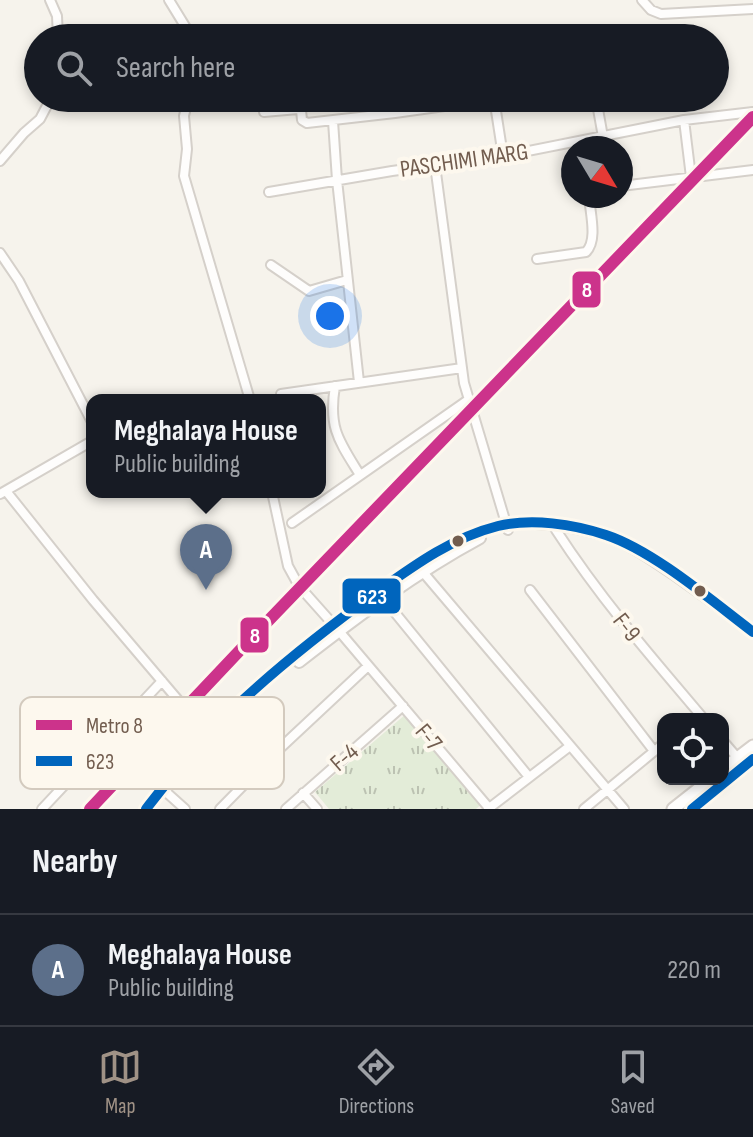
<!DOCTYPE html>
<style>
:root{--surface:#171b24;--page:#242831;--text:#f1f3f6;--muted:#9ea1a6;--line:#363941;--accent:#a09286}
body{margin:0;font-family:"Sofia Sans Condensed",sans-serif;background:var(--page);color:var(--text)}
.controls{position:absolute;right:24px;bottom:24px;display:grid;overflow:hidden;border-radius:16px;box-shadow:0 4px 12px #0003}
.controls button{width:72px;height:72px;display:grid;place-items:center;padding:0;border:0;border-bottom:2px solid var(--line);background:var(--surface);color:var(--text);font:40px sans-serif}
.compass{position:absolute;left:561px;top:136px;width:72px;height:72px;border-radius:50%;background:var(--surface);box-shadow:0 4px 12px #0003;rotate:128deg}
.you{position:absolute;left:330px;top:316px;width:28px;height:28px;margin:-20px;border:6px solid #fff;border-radius:50%;background:#1a73e8;box-shadow:0 0 0 12px #1a73e833}
.badge{display:grid;place-items:center;width:52px;height:52px;border-radius:50%;background:var(--accent);color:#fff;font-size:26px;font-weight:700}
.pin{position:absolute;translate:-50% -66px;filter:drop-shadow(0 2px 4px #0008)}
.pin::after{content:'';position:absolute;top:42px;width:28px;height:24px;background:inherit;clip-path:polygon(0 0,100% 0,50% 100%)}
.popup{position:absolute;left:86px;top:394px;width:240px;height:104px;box-sizing:border-box;display:grid;place-content:center;border-radius:16px;background:var(--surface);filter:drop-shadow(0 2px 6px #0005);font-size:26px;white-space:nowrap;color:var(--muted)}
.popup b{font-size:30px;color:var(--text)}
.popup::after{content:'';position:absolute;left:50%;top:100%;margin-left:-16px;border:16px solid transparent;border-top-color:var(--surface)}
.list{margin:0;padding:0;list-style:none}
h2{display:flex;justify-content:space-between;align-items:center;height:104px;margin:0;padding:0 32px;font-size:34px}
h2 small{font-size:26px;font-weight:400;color:var(--muted)}
.list li{display:grid;grid-template-columns:52px 1fr auto;gap:24px;align-items:center;box-sizing:border-box;height:112px;padding:0 32px;border-top:2px solid var(--line)}
.list b{display:block;font-size:30px;white-space:nowrap}
.list p{margin:0;font-size:26px;white-space:nowrap;color:var(--muted)}
.list em{font-size:26px;font-style:normal;color:var(--muted)}
.icon{flex:none;width:44px;height:44px;fill:none;stroke:currentColor;stroke-width:2;stroke-linecap:round;stroke-linejoin:round}
.map{position:relative;flex:none;width:753px;height:809px;overflow:hidden}
.search{position:absolute;background:var(--surface);box-shadow:0 4px 12px #0003;left:24px;right:24px;top:24px;height:88px;display:flex;align-items:center;gap:20px;box-sizing:border-box;padding:0 28px;border-radius:44px;color:var(--muted);font-size:30px}
.sheet{height:216px;background:var(--surface)}
nav{display:flex;justify-content:space-around;align-items:center;box-sizing:border-box;height:112px;border-top:2px solid var(--line);background:var(--surface);font-size:22px;color:var(--muted)}
nav a{display:grid;justify-items:center;gap:4px}
nav .on{color:var(--accent)}
.map>svg:first-child{display:block}
.park{fill:url(#park-tufts)}
.lines{fill:none;stroke-linecap:round;stroke-linejoin:round}
.minor-casing{stroke:#d5d0ca;stroke-width:12}
.tertiary-casing{stroke:#d5d0ca;stroke-width:14}
.secondary-casing{stroke:#d6d0ca;stroke-width:15}
.minor{stroke:#fefdfc;stroke-width:8}
.tertiary{stroke:#fefdfc;stroke-width:10}
.secondary{stroke:#fefdfc;stroke-width:11}
.bus-1-casing{stroke:#fdf8ee;stroke-width:16}
.bus-1{stroke:#0065bd;stroke-width:10}
.metro-1-casing{stroke:#fdf8ee;stroke-width:18}
.metro-1{stroke:#cc338b;stroke-width:12}
.bus-dot{fill:#725d4f;stroke:#fdf8ee;stroke-width:3}
.labels{text-anchor:middle;stroke-width:8;stroke-linejoin:round;paint-order:stroke}
.street-label{font-size:24px;fill:#725d4f;stroke:#fdf8ee}
.key{fill:#fdf8ee;stroke:#d3cabe;stroke-width:2}
.key-label{font-size:22px;fill:#725d4f}
.line-badge{stroke:#fdf8ee;stroke-width:3}
.badge-label{font-size:22px;text-anchor:middle;font-weight:bold;fill:#fff}
</style>
<div class="map">
<svg width="753" height="809" viewBox="0 0 753 809">
<defs>
<pattern id="park-tufts" width="24" height="20" patternUnits="userSpaceOnUse" patternTransform="scale(2)"><rect width="24" height="20" fill="#e3ecd8"/><path d="M3 7l-1-3M5 7V3M7 7l1-3M15 17l-1-3M17 17v-4M19 17l1-3" fill="none" stroke="#bcc2b2"/></pattern>
</defs>
<rect width="100%" height="100%" fill="#f6f3ec"/>
<!-- park -->
<path class="park" d="M406 714 483 803 476 809H329L315 792Z"/>
<g class="lines">
<defs>
<path id="minor" d="M50 0 57 16 58 38
M169 0 188 31 184 38
M642 0 651 10 661 14 753 9
M188 98 184 116 187 149 184 176 250 400
M394 98 395 113
M494 98 503 156
M596 98 603 137
M264 112 298 109 301 110 302 120 307 123 395 113 494 99
M684 120 691 177
M333 121 337 180 359 382
M0 161 24 133 40 119 51 98
M435 165 464 383 508 530
M621 186 753 170
M269 192 392 171 503 156 684 120 753 112
M0 253 19 281 92 422
M537 259 586 252C598 240 590 213 589 196
M271 265 309 291 347 280
M335 386C328 428 339 441 360 475
M281 394 462 368
M6 491 93 600 212 740
M272 492 288 566 299 586 339 631 489 808
M0 494 92 441
M292 523 468 400
M556 530C600 598 652 658 704 719
M422 571 624 809
M530 590 654 751
M383 598 529 777
M723 741 741 762
M166 792 185 809
M303 793 317 809
M42 809 162 681
M220 809 276 752 368 666
M286 809 403 706
M488 809 570 746
M584 809 663 744"/>
<path id="tertiary" d="M299 662C357 617 415 573 480 538
M146 809C166 784 186 758 208 734 262 678 327 627 391 582 423 560 459 535 498 526 523 519 569 525 594 532 624 539 649 557 674 574 701 593 727 612 753 632"/>
<path id="secondary" d="M723 769 753 746
M673 809 711 779
M692 809 753 759"/>
</defs>
<!-- minor casing -->
<use href="#minor" class="minor-casing"/>
<!-- tertiary casing -->
<use href="#tertiary" class="tertiary-casing"/>
<!-- secondary casing -->
<use href="#secondary" class="secondary-casing"/>
<!-- minor -->
<use href="#minor" class="minor"/>
<!-- tertiary -->
<use href="#tertiary" class="tertiary"/>
<!-- secondary -->
<use href="#secondary" class="secondary"/>
<defs>
<path id="bus-1" d="M146 809C166 784 186 757 208 734 260 680 320 633 381 589 416 564 454 537 498 526 532 518 573 524 606 535 654 551 712 601 753 632
M692 809 753 759"/>
</defs>
<!-- bus-1 casing -->
<use href="#bus-1" class="bus-1-casing"/>
<!-- bus-1 -->
<use href="#bus-1" class="bus-1"/>
<defs>
<path id="metro-1" d="M90 809 244 646 753 117"/>
</defs>
<!-- metro-1 casing -->
<use href="#metro-1" class="metro-1-casing"/>
<!-- metro-1 -->
<use href="#metro-1" class="metro-1"/>
</g>
<!-- markers -->
<g class="bus-dot">
<circle cx="458" cy="541" r="7"/>
<circle cx="700" cy="591" r="7"/>
</g>
<g class="labels">
<!-- street labels -->
<g class="street-label">
<text transform="translate(464 160) rotate(-8)" y="8">PASCHIMI MARG</text>
<text transform="translate(627 627) rotate(52)" y="8">F-9</text>
<text transform="translate(429 737) rotate(50)" y="8">F-7</text>
<text transform="translate(344 757) rotate(-41)" y="8">F-4</text>
</g>
</g>
<!-- legend -->
<rect x="20" y="697" width="264" height="92" rx="12" class="key"/>
<rect x="36" y="720" width="36" height="10" fill="#cc338b"/>
<rect x="36" y="756" width="36" height="10" fill="#0065bd"/>
<g class="key-label">
<text x="86" y="733">Metro 8</text>
<text x="86" y="769">623</text>
</g>
<g class="line-badge">
<rect x="571" y="270" width="31" height="39" rx="8" fill="#cc338b"/>
<rect x="341" y="577" width="61" height="38" rx="8" fill="#0065bd"/>
<rect x="239" y="616" width="31" height="38" rx="8" fill="#cc338b"/>
</g>
<g class="badge-label">
<text x="587" y="297">8</text>
<text x="372" y="604">623</text>
<text x="255" y="643">8</text>
</g>
</svg>
<div class="controls">
<button><svg class="icon" aria-label="locate" viewBox="0 0 24 24"><circle cx="12" cy="12" r="6"/><path d="M12 2v4M12 18v4M2 12h4M18 12h4"/></svg></button>
</div>
<svg class="compass" viewBox="-18 -18 36 36"><path d="M0-13l5 13h-10z" fill="#e53935"/><path d="M0 13l5-13h-10z" fill="#9ea1a6"/></svg>
<div class="you"></div>
<div class="pin badge" style="left:206px;top:590px;background:#5c6f8a">A</div>
<div class="popup"><b>Meghalaya House</b>Public building</div>
<div class="search"><svg class="icon" aria-label="search" viewBox="0 0 24 24"><circle cx="10" cy="10" r="6"/><path d="M15 15l6 6"/></svg>Search here</div>
</div>
<section class="sheet">
<h2>Nearby<small></small></h2>
<ul class="list">
<li><span class="badge" style="background:#5c6f8a">A</span><div><b>Meghalaya House</b><p>Public building</p></div><em>220 m</em></li>
</ul>
</section>
<nav>
<a class="on"><svg class="icon" aria-label="map" viewBox="0 0 24 24"><path d="M3 6l6-2 6 2 6-2v14l-6 2-6-2-6 2zM9 4v14M15 6v14"/></svg>Map</a>
<a><svg class="icon" aria-label="directions" viewBox="0 0 24 24"><path d="M12 3l9 9-9 9-9-9zM9 14v-3h6M13 9l2 2-2 2"/></svg>Directions</a>
<a><svg class="icon" aria-label="saved" viewBox="0 0 24 24"><path d="M7 4h10v16l-5-4-5 4z"/></svg>Saved</a>
</nav>
